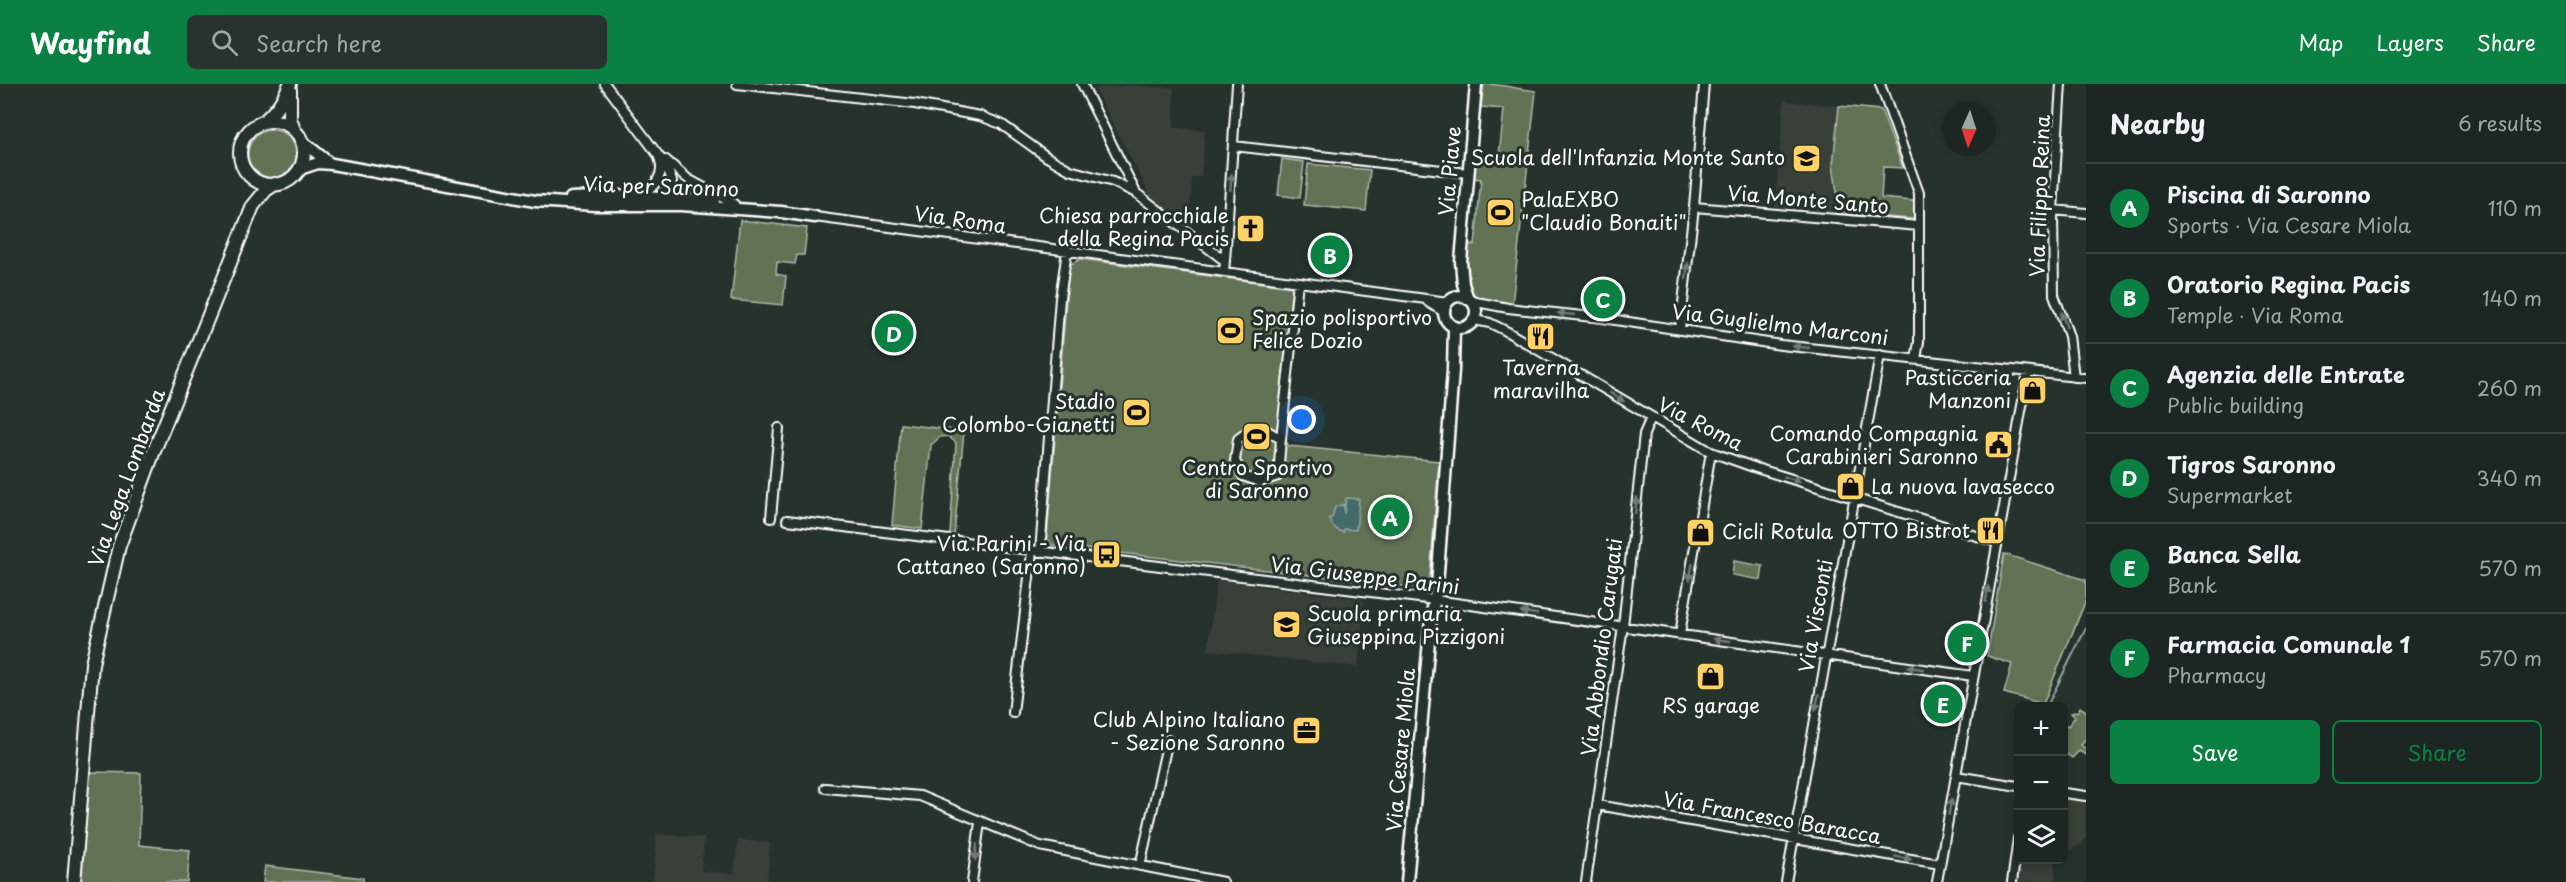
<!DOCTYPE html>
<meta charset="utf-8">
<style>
:root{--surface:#1c2622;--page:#29322f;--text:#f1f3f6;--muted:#a0a5a5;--line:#3a4340;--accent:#0b8043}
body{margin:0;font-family:"Playpen Sans",sans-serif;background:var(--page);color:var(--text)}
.controls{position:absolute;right:18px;bottom:18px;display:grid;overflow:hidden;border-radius:9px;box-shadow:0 3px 9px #0003}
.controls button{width:54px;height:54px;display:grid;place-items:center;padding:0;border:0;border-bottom:2px solid var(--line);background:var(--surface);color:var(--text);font:30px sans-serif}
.compass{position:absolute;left:1942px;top:18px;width:54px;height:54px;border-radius:50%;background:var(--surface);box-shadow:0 3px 9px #0003;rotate:183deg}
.you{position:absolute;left:1302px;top:336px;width:21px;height:21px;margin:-15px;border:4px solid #fff;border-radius:50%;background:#1a73e8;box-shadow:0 0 0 9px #1a73e833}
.badge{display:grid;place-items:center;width:39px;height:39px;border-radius:50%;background:var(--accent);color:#fff;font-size:20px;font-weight:700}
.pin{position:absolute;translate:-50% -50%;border:3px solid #fff;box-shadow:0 2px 6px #0006}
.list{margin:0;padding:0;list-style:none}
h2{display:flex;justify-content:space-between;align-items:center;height:78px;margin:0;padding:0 24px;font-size:26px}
h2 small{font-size:20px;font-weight:400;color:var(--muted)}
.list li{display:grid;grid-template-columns:39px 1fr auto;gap:18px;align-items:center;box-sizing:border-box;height:90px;padding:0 24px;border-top:2px solid var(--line)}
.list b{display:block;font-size:22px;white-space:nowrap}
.list p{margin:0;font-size:20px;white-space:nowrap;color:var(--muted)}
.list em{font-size:20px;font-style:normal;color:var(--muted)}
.actions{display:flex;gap:12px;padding:18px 24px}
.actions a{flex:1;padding:14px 0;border:2px solid var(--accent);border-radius:9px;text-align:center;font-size:21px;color:var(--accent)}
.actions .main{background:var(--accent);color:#fff}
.icon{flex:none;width:33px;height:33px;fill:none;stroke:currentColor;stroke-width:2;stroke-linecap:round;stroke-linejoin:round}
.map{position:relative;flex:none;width:2086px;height:798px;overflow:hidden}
header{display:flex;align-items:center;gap:36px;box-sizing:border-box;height:84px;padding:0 30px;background:var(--accent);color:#fff}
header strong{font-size:28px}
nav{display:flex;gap:33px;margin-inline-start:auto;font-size:21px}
.search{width:420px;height:54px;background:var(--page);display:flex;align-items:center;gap:15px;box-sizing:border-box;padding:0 21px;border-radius:9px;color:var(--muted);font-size:22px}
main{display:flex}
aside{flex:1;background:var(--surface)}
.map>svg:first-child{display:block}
.built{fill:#393f38}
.green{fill:#627254;stroke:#b0b8aa;stroke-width:1.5}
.water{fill:#456a6a;stroke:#8fa6a6;stroke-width:1.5}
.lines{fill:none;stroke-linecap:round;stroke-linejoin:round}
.stream{stroke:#8fa6a6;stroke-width:2}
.street-casing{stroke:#fff;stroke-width:12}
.secondary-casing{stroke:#fff;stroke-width:15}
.primary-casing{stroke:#fff;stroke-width:16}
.street{stroke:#26332d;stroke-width:8}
.secondary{stroke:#26332d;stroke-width:10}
.primary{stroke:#26332d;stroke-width:12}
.oneway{fill:#727a76}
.labels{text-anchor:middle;stroke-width:6;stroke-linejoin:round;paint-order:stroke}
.poi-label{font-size:20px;fill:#fff;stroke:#26332d;text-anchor:end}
.street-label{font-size:20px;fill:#fff;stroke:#26332d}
</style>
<header>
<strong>Wayfind</strong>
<div class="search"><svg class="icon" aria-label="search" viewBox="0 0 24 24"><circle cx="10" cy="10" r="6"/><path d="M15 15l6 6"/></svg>Search here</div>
<nav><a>Map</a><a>Layers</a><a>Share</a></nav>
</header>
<main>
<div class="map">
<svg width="2086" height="798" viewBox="0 0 2086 798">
<rect width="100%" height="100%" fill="#26332d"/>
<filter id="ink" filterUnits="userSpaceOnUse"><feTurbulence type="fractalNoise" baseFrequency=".0167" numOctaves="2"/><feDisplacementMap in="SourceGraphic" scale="12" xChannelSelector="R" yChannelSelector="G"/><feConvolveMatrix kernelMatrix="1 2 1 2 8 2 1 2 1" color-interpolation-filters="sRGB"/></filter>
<g filter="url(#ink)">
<!-- built -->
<path class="built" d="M1132 1 1174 4V44L1205 46 1201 93H1192L1189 144 1152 115 1094 4Z
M1784 17 1839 22 1833 81 1837 108 1835 129 1775 124Z
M1217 496 1364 516 1358 583 1208 566Z
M2064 713 2086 717V754L2080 761 2064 769Z
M657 750 704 754 701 787 734 790 738 756 770 759 767 798H653Z
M2018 776H2054L2056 798H2014Z"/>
<!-- green -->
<path class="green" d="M1484 0C1502 0 1517 5 1536 7L1512 221C1463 216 1463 205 1468 161H1475L1481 95 1474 94 1476 70 1499 72 1504 25 1481 23Z
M1839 22 1881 26 1903 84 1883 83 1881 114 1913 117 1917 129 1913 135 1835 129 1837 108 1833 81Z
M248 70a24 24 0 1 1 48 0a24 24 0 1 1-48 0Z
M1282 75 1304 78 1300 114 1278 111Z
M1308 80 1370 86 1366 127 1304 121Z
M740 136 807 144 804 171H797L795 180 777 178 776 190 786 192 783 221 731 216Z
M1080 175 1292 203 1277 344 1289 362 1439 377 1429 505 1052 461 1047 454 1069 181Z
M901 340 964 347 954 451 950 450 956 359 948 352 940 353 931 361 922 445 892 441Z
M2004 470 2086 496V516L2043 620 2004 609 2012 580 1987 572Z
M1734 477 1763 482 1761 496 1732 491Z
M2080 623 2086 627V654L2081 661 2086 665V671L2079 667 2072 674 2064 668V639L2068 642 2075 633 2071 629 2078 627Z
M90 688 141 689 139 761 190 766 187 798H81Z
M265 782 363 794V798H263Z"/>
<!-- water -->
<path class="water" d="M1346 414 1359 415 1356 446 1344 445V448C1335 447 1332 441 1329 434H1332L1335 423 1344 420V430Z"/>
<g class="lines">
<!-- stream -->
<path class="stream" d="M2047 622 2086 544"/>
<defs>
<path id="street" d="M605 0 667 83 672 97 662 115
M737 0 915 20 980 32 1001 40 1047 73 1070 86 1113 98 1136 109 1225 177 1224 188
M1082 0 1136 109
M1880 0 1919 109V258L1916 275
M2061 0 2053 126 2054 211 2069 252 2074 293
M1234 62 1468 89
M666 76 688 95 734 120
M641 112C654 104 666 90 659 74
M1694 123 1919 142
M2053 126 2086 129
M815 133 1448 218
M1225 177 1237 0
M1471 217 1508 224 1602 234 1781 261 2086 294
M1428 218 1444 228
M1474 236 1490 239 1506 247 1711 368 1756 384 1996 458
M1680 245 1694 123 1704 0
M1255 346H1266L1281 355 1278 392 1260 398 1243 392 1235 377 1238 355 1247 348Z
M1281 355 1298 198
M771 434 779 344
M787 436 1435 516 1973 592
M1040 468 1060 214 1067 167
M1680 550 1711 368
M1013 629 1032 468
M1956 692 2018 702
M825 704 920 712 1040 762 1223 798
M2064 709 2086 712
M1597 721 1940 780
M1140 782 1168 656
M972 798 980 738
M1586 798 1623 542 1644 350 1651 334
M1786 798 1880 271
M1937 798 2028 288
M2012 798 2018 754"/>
<path id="secondary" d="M302 57 329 79
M300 85 318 79 332 80 535 117 595 121H681L781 128 815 133
M571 114 625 112 714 117
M1444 228a16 16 0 1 1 32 0a16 16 0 1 1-32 0Z
M1468 215 1463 200 1461 178 1476 0
M1407 798 1431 535 1437 502 1453 286 1454 243"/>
<path id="primary" d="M290 6V35L294 46
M240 69a32 32 0 1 1 64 0a32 32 0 1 1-64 0Z
M262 39C276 27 283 17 290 0
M74 798 92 580 119 462 154 367 253 122 266 106 275 100"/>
</defs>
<!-- street casing -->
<use href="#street" class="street-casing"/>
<!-- secondary casing -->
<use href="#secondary" class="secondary-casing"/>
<!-- primary casing -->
<use href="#primary" class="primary-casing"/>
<!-- street -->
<use href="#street" class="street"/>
<!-- secondary -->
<use href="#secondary" class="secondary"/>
<!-- primary -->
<use href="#primary" class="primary"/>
</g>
<!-- one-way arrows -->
<defs><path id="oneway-solid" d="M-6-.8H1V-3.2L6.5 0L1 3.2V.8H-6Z" transform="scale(1.5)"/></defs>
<g class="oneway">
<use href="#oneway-solid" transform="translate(1231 98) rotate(-85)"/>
<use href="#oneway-solid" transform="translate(1687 187) rotate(-83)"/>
<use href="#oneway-solid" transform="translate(1566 230) rotate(-174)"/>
<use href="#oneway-solid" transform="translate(2064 236) rotate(-110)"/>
<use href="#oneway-solid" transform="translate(1801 263) rotate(-174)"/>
<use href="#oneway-solid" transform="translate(1617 313) rotate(32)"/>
<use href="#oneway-solid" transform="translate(1792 395) rotate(17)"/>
<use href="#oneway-solid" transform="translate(1636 421) rotate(-84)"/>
<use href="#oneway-solid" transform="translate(1691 488) rotate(100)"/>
<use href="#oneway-solid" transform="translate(1987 510) rotate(-80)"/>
<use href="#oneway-solid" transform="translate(1529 529) rotate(-172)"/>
<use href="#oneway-solid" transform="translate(1722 556) rotate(-172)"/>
<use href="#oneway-solid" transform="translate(1915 584) rotate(-172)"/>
<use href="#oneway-solid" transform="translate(1817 618) rotate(101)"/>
<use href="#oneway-solid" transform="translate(1950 723) rotate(-80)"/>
<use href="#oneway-solid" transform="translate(976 768) rotate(97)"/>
<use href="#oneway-solid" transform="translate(1903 774) rotate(10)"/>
</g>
</g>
<!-- icons -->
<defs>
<symbol id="school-square" viewBox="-11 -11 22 22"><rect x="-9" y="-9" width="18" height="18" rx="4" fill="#ffd166" stroke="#26332d"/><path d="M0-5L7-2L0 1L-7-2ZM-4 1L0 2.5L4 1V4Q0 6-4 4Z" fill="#111"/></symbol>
<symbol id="stadium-square" viewBox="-11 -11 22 22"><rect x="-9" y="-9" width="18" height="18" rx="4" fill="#ffd166" stroke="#26332d"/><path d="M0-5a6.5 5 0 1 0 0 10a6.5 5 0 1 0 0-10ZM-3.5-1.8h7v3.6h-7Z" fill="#111"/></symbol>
<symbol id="church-square" viewBox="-11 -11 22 22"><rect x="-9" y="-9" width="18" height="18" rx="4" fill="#ffd166" stroke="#26332d"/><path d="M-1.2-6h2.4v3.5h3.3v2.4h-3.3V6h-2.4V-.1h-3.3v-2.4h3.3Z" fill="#111"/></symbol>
<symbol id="restaurant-square" viewBox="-11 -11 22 22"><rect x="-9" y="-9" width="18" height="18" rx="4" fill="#ffd166" stroke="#26332d"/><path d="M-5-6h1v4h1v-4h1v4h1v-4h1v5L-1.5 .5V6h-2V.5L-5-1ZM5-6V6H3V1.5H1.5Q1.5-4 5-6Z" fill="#111"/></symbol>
<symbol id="shop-square" viewBox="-11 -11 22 22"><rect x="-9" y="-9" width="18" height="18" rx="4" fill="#ffd166" stroke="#26332d"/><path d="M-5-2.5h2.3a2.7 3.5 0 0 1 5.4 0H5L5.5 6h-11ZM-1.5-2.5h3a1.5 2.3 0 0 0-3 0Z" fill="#111"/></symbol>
<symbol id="civic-square" viewBox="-11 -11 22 22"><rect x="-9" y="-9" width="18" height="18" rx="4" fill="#ffd166" stroke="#26332d"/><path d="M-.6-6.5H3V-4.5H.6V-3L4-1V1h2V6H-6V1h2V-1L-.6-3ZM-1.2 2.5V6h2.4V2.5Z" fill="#111"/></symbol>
<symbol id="bus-square" viewBox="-11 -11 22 22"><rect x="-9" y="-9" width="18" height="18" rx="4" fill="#ffd166" stroke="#26332d"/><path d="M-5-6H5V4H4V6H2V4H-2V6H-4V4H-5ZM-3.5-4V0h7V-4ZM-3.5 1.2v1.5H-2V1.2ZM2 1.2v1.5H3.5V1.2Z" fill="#111"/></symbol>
<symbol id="office-square" viewBox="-11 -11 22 22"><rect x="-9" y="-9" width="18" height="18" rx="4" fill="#ffd166" stroke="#26332d"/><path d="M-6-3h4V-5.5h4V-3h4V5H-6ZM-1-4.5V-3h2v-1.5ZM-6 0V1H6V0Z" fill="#111"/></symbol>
</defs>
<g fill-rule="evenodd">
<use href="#school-square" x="1790" y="58" width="33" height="33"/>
<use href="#stadium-square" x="1484" y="112" width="33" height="33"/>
<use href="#church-square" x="1234" y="128" width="33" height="33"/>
<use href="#stadium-square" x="1214" y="230" width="33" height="33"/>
<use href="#restaurant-square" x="1524" y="236" width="33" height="33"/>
<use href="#shop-square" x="2016" y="290" width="33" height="33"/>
<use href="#stadium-square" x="1120" y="312" width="33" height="33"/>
<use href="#stadium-square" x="1240" y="336" width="33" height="33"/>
<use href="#civic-square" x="1982" y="344" width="33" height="33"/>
<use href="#shop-square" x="1834" y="386" width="33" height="33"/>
<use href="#restaurant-square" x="1974" y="430" width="33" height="33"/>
<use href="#shop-square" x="1684" y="432" width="33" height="33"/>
<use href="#bus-square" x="1090" y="454" width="33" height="33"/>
<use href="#school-square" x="1270" y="524" width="33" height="33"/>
<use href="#shop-square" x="1694" y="576" width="33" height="33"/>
<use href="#office-square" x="1290" y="630" width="33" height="33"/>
</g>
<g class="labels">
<!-- poi labels -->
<g class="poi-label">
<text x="1785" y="81">Scuola dell'Infanzia Monte Santo</text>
<text x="1521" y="123" text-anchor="start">PalaEXBO<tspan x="1521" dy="23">"Claudio Bonaiti"</tspan></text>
<text x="1229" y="139">Chiesa parrocchiale<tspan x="1229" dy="23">della Regina Pacis</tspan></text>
<text x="1252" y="241" text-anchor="start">Spazio polisportivo<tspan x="1252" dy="23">Felice Dozio</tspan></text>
<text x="1541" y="291" text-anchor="middle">Taverna<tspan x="1541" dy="23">maravilha</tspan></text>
<text x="2011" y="301">Pasticceria<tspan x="2011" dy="23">Manzoni</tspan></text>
<text x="1115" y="325">Stadio<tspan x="1115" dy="23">Colombo-Gianetti</tspan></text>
<text x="1978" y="357">Comando Compagnia<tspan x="1978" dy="23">Carabinieri Saronno</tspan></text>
<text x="1257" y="391" text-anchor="middle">Centro Sportivo<tspan x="1257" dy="23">di Saronno</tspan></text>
<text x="1871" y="410" text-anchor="start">La nuova lavasecco</text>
<text x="1970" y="454">OTTO Bistrot</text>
<text x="1722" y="455" text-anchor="start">Cicli Rotula</text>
<text x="1086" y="467">Via Parini - Via<tspan x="1086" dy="23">Cattaneo (Saronno)</tspan></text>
<text x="1307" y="537" text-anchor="start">Scuola primaria<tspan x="1307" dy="23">Giuseppina Pizzigoni</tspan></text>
<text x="1711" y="629" text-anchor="middle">RS garage</text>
<text x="1285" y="643">Club Alpino Italiano<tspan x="1285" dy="23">- Sezione Saronno</tspan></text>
</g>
<!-- street labels -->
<g class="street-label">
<text transform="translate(1450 87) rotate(-85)" y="7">Via Piave</text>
<text transform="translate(661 103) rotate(2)" y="7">Via per Saronno</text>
<text transform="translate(2040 112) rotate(-88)" y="7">Via Filippo Reina</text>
<text transform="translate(1808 116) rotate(5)" y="7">Via Monte Santo</text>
<text transform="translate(960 136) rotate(8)" y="7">Via Roma</text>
<text transform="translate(1780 241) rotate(7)" y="7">Via Guglielmo Marconi</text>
<text transform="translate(1700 340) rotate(27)" y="7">Via Roma</text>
<text transform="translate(127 394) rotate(-70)" y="7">Via Lega Lombarda</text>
<text transform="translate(1365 492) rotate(7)" y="7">Via Giuseppe Parini</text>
<text transform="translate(1816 532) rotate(-80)" y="7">Via Visconti</text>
<text transform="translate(1602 563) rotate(-83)" y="7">Via Abbondio Carugati</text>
<text transform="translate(1401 666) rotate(-85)" y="7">Via Cesare Miola</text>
<text transform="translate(1772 734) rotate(10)" y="7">Via Francesco Baracca</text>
</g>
</g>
</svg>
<div class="controls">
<button>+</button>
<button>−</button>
<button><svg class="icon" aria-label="layers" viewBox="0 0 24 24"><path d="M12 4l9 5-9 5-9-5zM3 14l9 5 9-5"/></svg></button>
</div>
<svg class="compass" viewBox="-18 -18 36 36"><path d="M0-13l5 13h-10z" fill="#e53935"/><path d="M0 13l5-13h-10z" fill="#a0a5a5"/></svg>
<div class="you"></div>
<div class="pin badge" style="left:1390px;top:433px">A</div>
<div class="pin badge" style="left:1330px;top:171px">B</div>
<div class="pin badge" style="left:1603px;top:215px">C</div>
<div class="pin badge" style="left:894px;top:249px">D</div>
<div class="pin badge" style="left:1943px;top:620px">E</div>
<div class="pin badge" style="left:1967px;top:559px">F</div>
</div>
<aside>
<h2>Nearby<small>6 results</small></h2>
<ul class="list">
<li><span class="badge">A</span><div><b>Piscina di Saronno</b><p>Sports · Via Cesare Miola</p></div><em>110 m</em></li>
<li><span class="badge">B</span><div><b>Oratorio Regina Pacis</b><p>Temple · Via Roma</p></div><em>140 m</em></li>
<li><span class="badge">C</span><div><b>Agenzia delle Entrate</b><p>Public building</p></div><em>260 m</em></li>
<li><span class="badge">D</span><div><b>Tigros Saronno</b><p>Supermarket</p></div><em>340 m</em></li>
<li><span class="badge">E</span><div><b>Banca Sella</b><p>Bank</p></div><em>570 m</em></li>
<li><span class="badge">F</span><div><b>Farmacia Comunale 1</b><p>Pharmacy</p></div><em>570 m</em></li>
</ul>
<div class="actions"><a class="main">Save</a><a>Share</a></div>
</aside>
</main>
